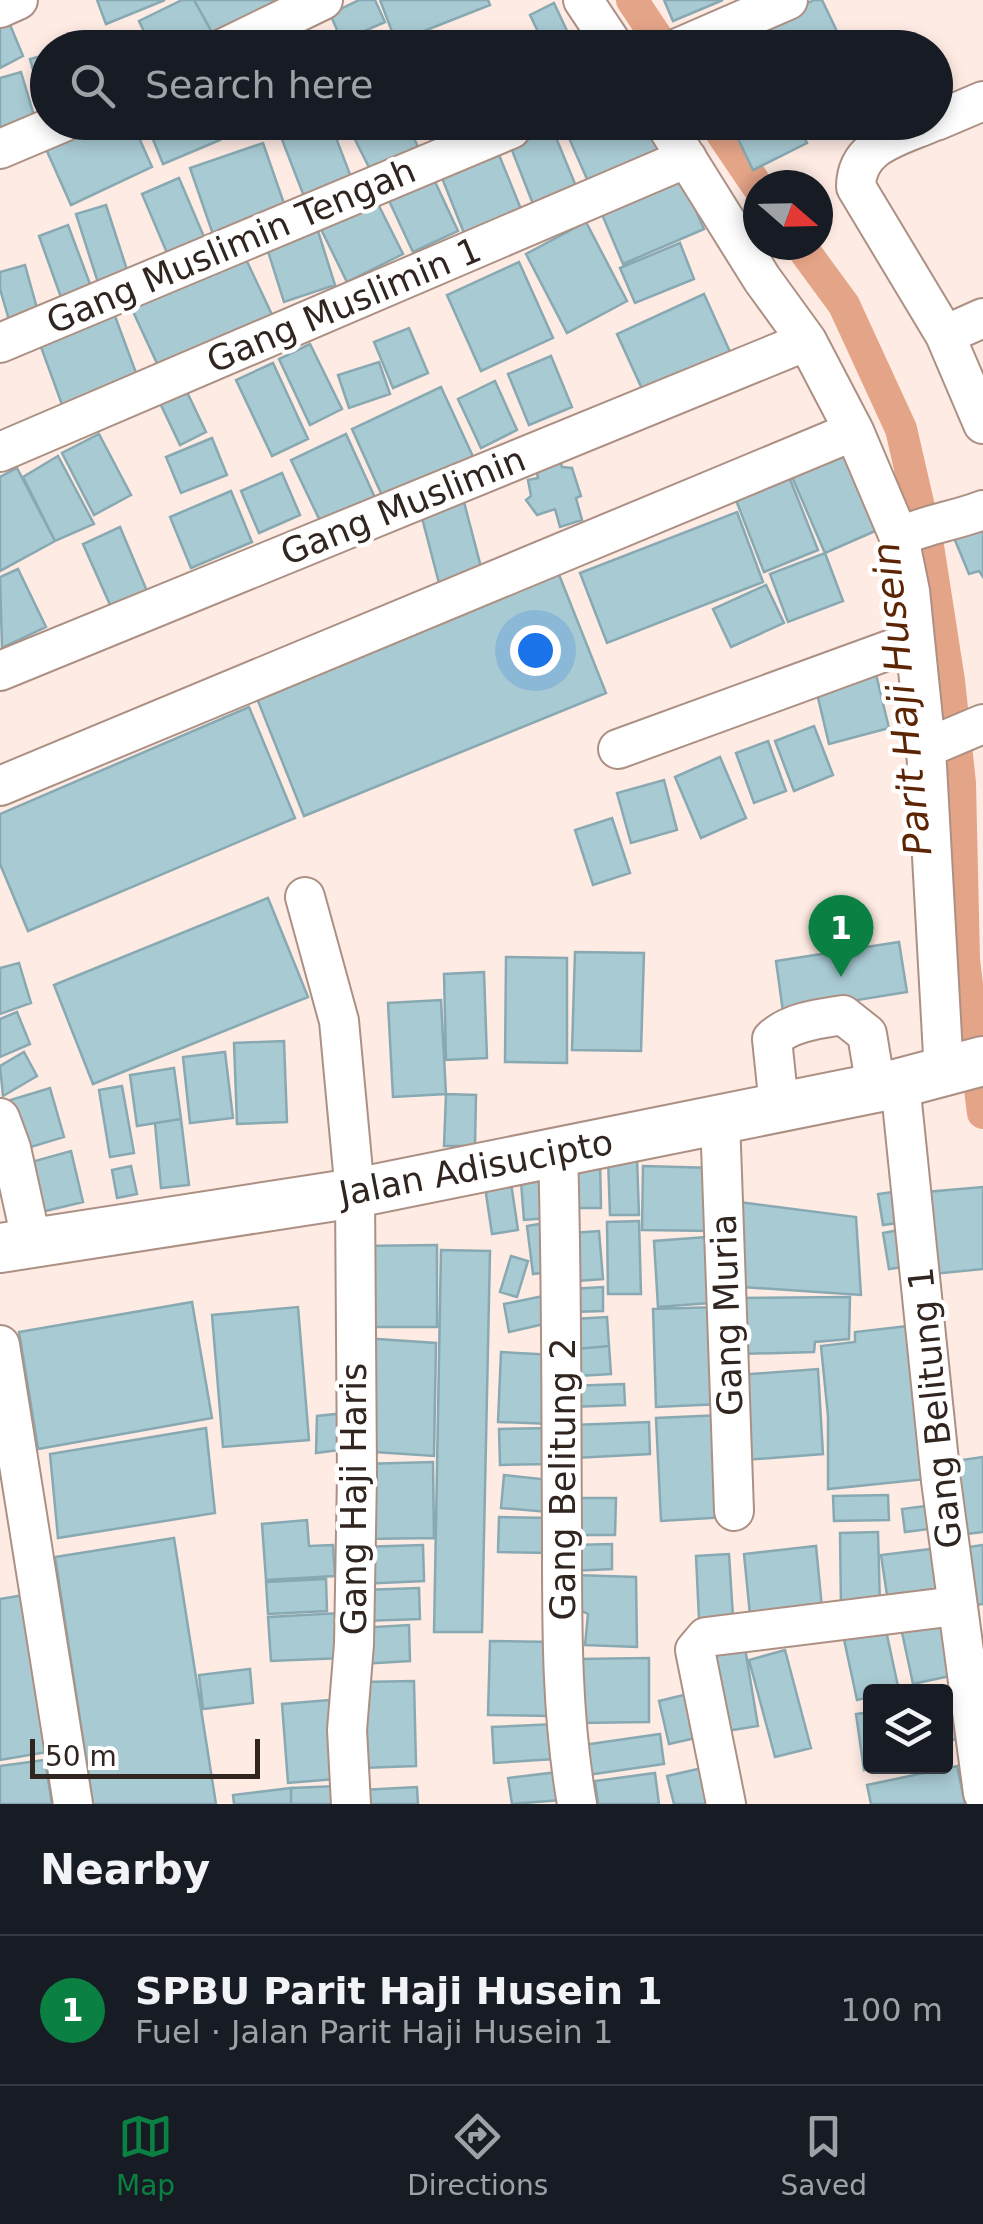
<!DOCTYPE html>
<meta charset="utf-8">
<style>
:root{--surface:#171b24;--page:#242831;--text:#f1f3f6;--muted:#9ea1a6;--line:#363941;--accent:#0b8043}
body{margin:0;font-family:"DejaVu Sans",sans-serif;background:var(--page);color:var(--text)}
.controls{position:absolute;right:30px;bottom:30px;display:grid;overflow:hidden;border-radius:10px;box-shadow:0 5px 15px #0003}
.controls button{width:90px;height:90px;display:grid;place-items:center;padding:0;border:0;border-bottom:2px solid var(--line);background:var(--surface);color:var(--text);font:50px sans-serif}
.compass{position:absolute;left:743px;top:170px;width:90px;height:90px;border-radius:50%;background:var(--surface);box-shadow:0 5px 15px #0003;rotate:110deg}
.scale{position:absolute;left:30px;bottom:25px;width:230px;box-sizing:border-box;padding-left:10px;border:5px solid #312520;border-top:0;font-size:28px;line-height:35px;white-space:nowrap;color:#312520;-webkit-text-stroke:8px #fff;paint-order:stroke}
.you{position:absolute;left:535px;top:650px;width:35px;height:35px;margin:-25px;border:8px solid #fff;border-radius:50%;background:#1a73e8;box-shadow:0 0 0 15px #1a73e833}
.badge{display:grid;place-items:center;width:65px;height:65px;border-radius:50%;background:var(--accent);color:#fff;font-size:32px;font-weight:700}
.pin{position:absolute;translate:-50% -82px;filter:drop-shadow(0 2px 5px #0008)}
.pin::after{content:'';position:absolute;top:52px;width:35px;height:30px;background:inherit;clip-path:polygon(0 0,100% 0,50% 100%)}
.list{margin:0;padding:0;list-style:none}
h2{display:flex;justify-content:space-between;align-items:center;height:130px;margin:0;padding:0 40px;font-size:42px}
h2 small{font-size:32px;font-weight:400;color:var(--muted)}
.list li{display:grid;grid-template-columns:65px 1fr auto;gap:30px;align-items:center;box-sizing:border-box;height:150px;padding:0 40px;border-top:2px solid var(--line)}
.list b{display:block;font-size:38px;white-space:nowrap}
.list p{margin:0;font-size:32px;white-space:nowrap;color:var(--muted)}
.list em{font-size:32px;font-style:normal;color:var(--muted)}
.icon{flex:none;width:55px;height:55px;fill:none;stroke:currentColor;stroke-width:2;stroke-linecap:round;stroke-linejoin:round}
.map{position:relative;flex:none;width:983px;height:1804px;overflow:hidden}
.search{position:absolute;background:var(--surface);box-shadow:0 5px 15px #0003;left:30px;right:30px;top:30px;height:110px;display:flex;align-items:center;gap:25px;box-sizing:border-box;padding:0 35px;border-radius:55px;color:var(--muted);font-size:38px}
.sheet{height:280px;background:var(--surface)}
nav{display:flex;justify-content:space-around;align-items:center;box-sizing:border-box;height:140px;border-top:2px solid var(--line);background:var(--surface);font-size:28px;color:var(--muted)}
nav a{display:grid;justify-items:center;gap:5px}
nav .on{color:var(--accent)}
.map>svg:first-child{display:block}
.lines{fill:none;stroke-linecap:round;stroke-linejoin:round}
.canal{stroke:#e4a487;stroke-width:32}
.building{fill:#a8cad3;stroke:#88a9b2;stroke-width:2.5}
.minor-casing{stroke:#ad9084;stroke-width:42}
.major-casing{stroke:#ad9084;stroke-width:52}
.minor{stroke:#fff;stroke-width:38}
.major{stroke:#fff;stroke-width:48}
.labels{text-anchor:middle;stroke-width:9;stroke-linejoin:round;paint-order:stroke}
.street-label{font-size:35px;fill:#312520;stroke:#fff}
.water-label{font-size:38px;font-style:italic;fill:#5d2404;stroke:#fff}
</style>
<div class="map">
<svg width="983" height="1804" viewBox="0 0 983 1804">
<rect width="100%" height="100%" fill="#feebe3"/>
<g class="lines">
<!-- canal -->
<path class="canal" d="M632 0 664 48
M714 122 758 187
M800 245 844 305 901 429 928 546 949 681 960 783 964 960 983 1113"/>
</g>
<!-- building -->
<path class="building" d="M97 0H165L106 24Z
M182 0H194L218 43 208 48H152L139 21Z
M194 0H303L218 43Z
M359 0H375L385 22 342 41 330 14Z
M380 0H488L490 5 396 42Z
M664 0H723L673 21Z
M814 0H822L845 48H770L760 27Z
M554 3 575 48H546L530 15Z
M8 20 23 56 0 68V24Z
M109 35 113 48H68Z
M48 54V97L41 99 30 59Z
M21 72 35 119 0 130V78Z
M104 122H132L152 167 71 205 46 149Z
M146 122H213L220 140 163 164Z
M317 122H330L354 185 307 204 281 137Z
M346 122H406L421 153 374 177Z
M562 122H650L668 162 594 195Z
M730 122H797L807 143 753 170Z
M550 123 578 191 535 209 508 140Z
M263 143 289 218 216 243 190 168Z
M495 145 523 214 466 238 438 168Z
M430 171 458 231 413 252 385 192Z
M681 177 704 229 623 264 601 212Z
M179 178 210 251 173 267 142 194Z
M371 190 403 254 347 282 316 219Z
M106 205 130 279 100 289 76 214Z
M586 222 627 301 567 333 526 254Z
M68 225 93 292 63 303 39 236Z
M317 228 335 285 284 302 266 245Z
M680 243 694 279 635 303 620 268Z
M243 253 274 319 161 372 130 305Z
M519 262 553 338 481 371 447 295Z
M25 265 38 312 9 320 0 289V272Z
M704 294 736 365 649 404 617 334Z
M112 308 139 381 64 410 37 336Z
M409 328 428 373 393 388 374 342Z
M310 344 342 409 310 425 279 359Z
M551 356 572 407 529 425 508 374Z
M379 362 390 394 349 408 338 375Z
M273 363 308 439 272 456 236 380Z
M495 381 517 430 481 448 458 399Z
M441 387 475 461 385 502 352 429Z
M186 390 206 432 180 445 160 403Z
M99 434 131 495 94 515 62 453Z
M346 434 376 500 322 525 291 460Z
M212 438 227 475 181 493 166 457Z
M846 445 882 528 825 553 789 470Z
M58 456 94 524 55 541 23 477Z
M560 459 562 467 572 468 581 496 576 498 582 520 560 527 555 509 537 515 526 500 531 496 528 480 538 478 535 464Z
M17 468 55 541 0 571V477Z
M282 473 300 515 259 533 241 491Z
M788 474 818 550 764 572 734 495Z
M231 491 252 542 191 568 170 517Z
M464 502 482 571 439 583 421 514Z
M737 512 763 582 607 643 580 573Z
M983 518V577L979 571 969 574 952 533Z
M120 527 147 591 111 607 83 544Z
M825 553 843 601 788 622 770 574Z
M554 562 606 693 304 816 252 686Z
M18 569 46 627 2 648 0 577Z
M766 585 784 623 731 647 713 609Z
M874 666 889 728 829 744 814 681Z
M249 707 295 818 28 931 0 864V814Z
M814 726 833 775 794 791 775 741Z
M768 741 786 791 754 803 736 753Z
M720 757 746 818 701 838 675 777Z
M664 780 677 830 631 843 617 793Z
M612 818 630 873 593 885 575 830Z
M268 898 308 997 93 1084 54 985Z
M899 942 907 992 783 1012 776 961Z
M575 952 644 953 641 1051 572 1050Z
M506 957 567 958V1063L505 1062Z
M19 963 31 1003 0 1014V968Z
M484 972 487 1058 446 1060 444 974Z
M441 1000 446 1094 393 1097 388 1003Z
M17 1012 30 1044 0 1057V1019Z
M284 1041 287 1122 237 1124 234 1043Z
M24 1052 37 1076 3 1096 0 1066Z
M225 1052 233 1118 190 1123 183 1057Z
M174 1068 181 1119 137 1126 130 1075Z
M122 1086 134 1153 110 1157 99 1090Z
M50 1088 64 1137 21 1150 7 1101Z
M446 1094 476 1095 475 1146H444Z
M181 1119 189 1185 161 1188 155 1123Z
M71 1151 83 1202 37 1213 24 1164Z
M608 1158H637L639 1215H610Z
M600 1160 601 1208H572L571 1161Z
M131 1166 137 1194 117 1198 112 1170Z
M643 1166 715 1168 714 1231 642 1230Z
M545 1180 548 1218 524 1220 521 1182Z
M511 1183 518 1230 492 1234 485 1187Z
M983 1187V1269L933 1274 926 1192Z
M901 1191 905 1222 883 1225 878 1194Z
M739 1202 856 1217 861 1295 742 1287Z
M639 1221 641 1294H608L607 1222Z
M551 1222 557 1271 533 1274 527 1226Z
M904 1229 910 1266 889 1269 883 1233Z
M599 1231 603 1279 578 1281 573 1233Z
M719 1236 723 1302 658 1307 654 1241Z
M437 1245V1327H359V1246Z
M441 1250 490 1251 482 1632H434Z
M511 1256 528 1261 517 1297 500 1292Z
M603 1287V1311L571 1312 570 1289Z
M548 1295 553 1322 509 1332 504 1304Z
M850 1297 849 1339 815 1342 814 1352 740 1354 739 1298Z
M192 1302 212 1418 38 1449 19 1332Z
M298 1307 309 1440 223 1447 212 1315Z
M718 1307 721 1404 656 1407 653 1309Z
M607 1317 609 1346 576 1349 574 1319Z
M917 1325 927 1479 828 1489V1416L821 1346 855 1342V1332Z
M363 1338 436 1343 434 1456 360 1451Z
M609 1346 611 1374 578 1376 576 1349Z
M501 1352 555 1355 552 1424 498 1422Z
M818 1369 823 1454 745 1460 739 1375Z
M624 1384 625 1405 570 1407 569 1386Z
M346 1413 347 1449 316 1453 317 1416Z
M722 1415 727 1517 661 1521 656 1418Z
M649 1422 650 1454 575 1458 574 1425Z
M206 1428 215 1513 58 1538 50 1454Z
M550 1428 551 1464 500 1465 499 1429Z
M983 1457V1532L958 1535 948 1462Z
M433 1462 434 1538 363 1539 362 1464Z
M504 1475 551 1480 548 1512 501 1508Z
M888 1495 889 1520 834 1521 833 1496Z
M573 1498H616L615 1535H573Z
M934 1505 937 1528 905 1532 902 1509Z
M499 1517 551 1518 550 1553 498 1552Z
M307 1520 309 1546 333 1545 335 1576 266 1580 262 1524Z
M878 1532 880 1606 841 1607 840 1533Z
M174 1538 216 1804H93L55 1557Z
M612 1544V1569L571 1571V1545Z
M423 1545 424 1581 360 1584 359 1547Z
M983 1545V1604L974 1605 968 1547Z
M816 1546 822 1608 750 1615 744 1554Z
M931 1549 936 1589 887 1595 881 1555Z
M729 1554 733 1617 699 1619 696 1556Z
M575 1575 636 1577 637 1647 585 1645 588 1614 576 1608Z
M326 1579 327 1611 268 1614 266 1582Z
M419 1588 420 1619 363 1621V1590Z
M24 1595 47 1752 0 1760V1599Z
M341 1613 343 1658 271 1661 268 1617Z
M947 1613 959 1674 913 1684 900 1623Z
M884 1621 899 1691 870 1692V1697L857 1700 842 1630Z
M409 1625 410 1661 361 1664 359 1628Z
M490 1641 553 1642 551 1716 488 1715Z
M745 1648 758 1726 720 1732 707 1654Z
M785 1650 811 1748 775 1757 749 1660Z
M649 1658V1722L579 1723 578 1659Z
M250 1669 253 1703 203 1709 199 1675Z
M414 1681 416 1766 362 1768 360 1682Z
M700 1691 709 1735 669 1744 659 1701Z
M329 1700 335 1779 288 1783 282 1704Z
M955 1700 963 1738 946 1741V1702Z
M870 1712V1766H890L864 1770 856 1714Z
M555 1724 554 1759 494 1763 492 1727Z
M660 1734 664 1764 580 1776 576 1746Z
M45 1760 52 1804H0V1766Z
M711 1766 720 1804H674L667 1776Z
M957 1766 965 1804H871L867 1785Z
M558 1772 561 1800 512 1804 508 1778Z
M655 1773 659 1804H598L595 1781Z
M338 1786 339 1804H291V1788Z
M417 1787 418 1804H363L362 1790Z
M291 1788V1804H234L233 1795Z"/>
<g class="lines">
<defs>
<path id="minor" d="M583 0 615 48
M0 8 18 0
M224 48 323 0
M678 48 788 0
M936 121 983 101
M664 122 762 279 807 341 854 431 899 537 910 591 926 748 944 1073
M932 122C898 137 856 145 856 187L945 335 983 424
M0 149 64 122
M945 335 983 318
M0 343 511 129V122
M0 452 687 158
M899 537C926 524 955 521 983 510
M0 671 807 341
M926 748 983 724
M618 749 914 641
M0 786 854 431
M305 897 339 1021 355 1193 357 1475 354 1644 347 1730 351 1804
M900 1083 941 1481 983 1793
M779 1106 772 1039C790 1022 818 1019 843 1015L867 1034 876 1088
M0 1118 11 1148 32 1244
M720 1118 734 1511
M558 1153C562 1278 561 1403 562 1529 562 1620 561 1714 577 1804
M0 1345 73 1804
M726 1804 695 1650 706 1637 956 1606"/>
<path id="major" d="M0 1248 355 1193 900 1083 983 1061"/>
</defs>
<!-- minor casing -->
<use href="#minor" class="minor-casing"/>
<!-- major casing -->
<use href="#major" class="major-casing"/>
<!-- minor -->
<use href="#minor" class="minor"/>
<!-- major -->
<use href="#major" class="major"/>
</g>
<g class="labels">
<!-- street labels -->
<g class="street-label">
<text transform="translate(231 246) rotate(-23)" y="12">Gang Muslimin Tengah</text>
<text transform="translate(344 305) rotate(-23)" y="12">Gang Muslimin 1</text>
<text transform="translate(403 506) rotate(-22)" y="12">Gang Muslimin</text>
<text transform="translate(476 1168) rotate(-11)" y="12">Jalan Adisucipto</text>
<text transform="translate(727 1315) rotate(-92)" y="12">Gang Muria</text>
<text transform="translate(935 1408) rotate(-96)" y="12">Gang Belitung 1</text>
<text transform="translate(563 1479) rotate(-90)" y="12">Gang Belitung 2</text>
<text transform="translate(354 1499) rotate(-90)" y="12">Gang Haji Haris</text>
</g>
<!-- water labels -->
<g class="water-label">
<text transform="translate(902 699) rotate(-96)" y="13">Parit Haji Husein</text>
</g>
</g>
</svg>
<div class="controls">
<button><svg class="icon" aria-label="layers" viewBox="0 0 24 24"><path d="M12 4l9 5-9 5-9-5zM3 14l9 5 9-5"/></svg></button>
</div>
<svg class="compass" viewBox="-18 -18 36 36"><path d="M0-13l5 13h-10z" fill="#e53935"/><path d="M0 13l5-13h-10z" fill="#9ea1a6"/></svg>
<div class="scale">50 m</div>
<div class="you"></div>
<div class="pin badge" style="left:841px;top:977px">1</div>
<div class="search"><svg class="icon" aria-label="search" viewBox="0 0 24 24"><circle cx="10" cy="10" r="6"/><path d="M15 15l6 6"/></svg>Search here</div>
</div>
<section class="sheet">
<h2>Nearby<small></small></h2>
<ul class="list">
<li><span class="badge">1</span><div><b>SPBU Parit Haji Husein 1</b><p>Fuel · Jalan Parit Haji Husein 1</p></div><em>100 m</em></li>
</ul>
</section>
<nav>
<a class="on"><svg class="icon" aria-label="map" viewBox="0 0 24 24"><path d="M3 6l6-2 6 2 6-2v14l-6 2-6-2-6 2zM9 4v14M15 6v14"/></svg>Map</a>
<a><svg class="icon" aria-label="directions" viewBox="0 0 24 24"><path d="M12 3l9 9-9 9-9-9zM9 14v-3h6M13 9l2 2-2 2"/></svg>Directions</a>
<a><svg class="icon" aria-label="saved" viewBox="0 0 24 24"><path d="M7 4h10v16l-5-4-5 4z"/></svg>Saved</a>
</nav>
